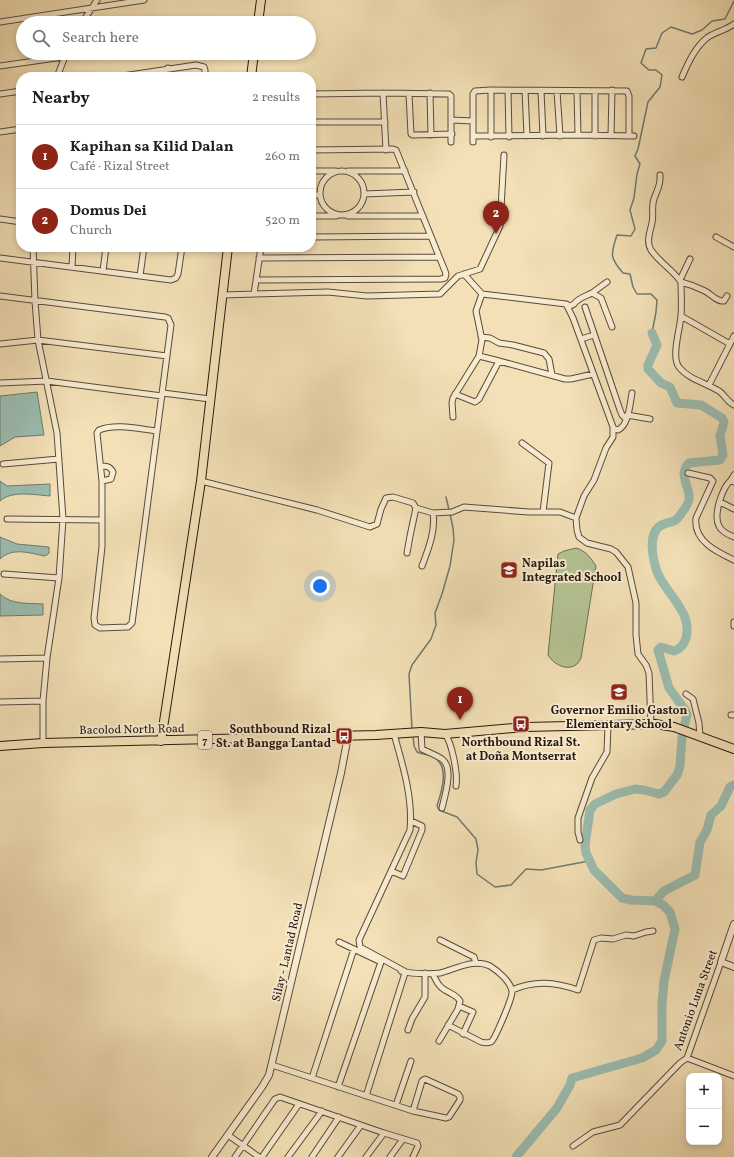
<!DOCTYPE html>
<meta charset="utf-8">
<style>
:root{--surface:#fff;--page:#f6f6f6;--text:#202124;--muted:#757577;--line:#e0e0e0;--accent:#8f2418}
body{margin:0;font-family:Vollkorn,serif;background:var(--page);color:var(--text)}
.controls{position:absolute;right:12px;bottom:12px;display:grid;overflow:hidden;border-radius:8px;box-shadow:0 2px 6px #0003}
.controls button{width:36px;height:36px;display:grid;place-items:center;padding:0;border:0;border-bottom:1px solid var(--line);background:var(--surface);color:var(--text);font:20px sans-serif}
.you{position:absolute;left:320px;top:586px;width:14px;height:14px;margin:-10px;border:3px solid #fff;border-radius:50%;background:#1a73e8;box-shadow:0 0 0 6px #1a73e833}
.badge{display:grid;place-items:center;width:26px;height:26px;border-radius:50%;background:var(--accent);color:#fff;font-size:13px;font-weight:700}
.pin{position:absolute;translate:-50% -33px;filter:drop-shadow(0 1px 2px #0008)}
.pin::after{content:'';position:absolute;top:21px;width:14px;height:12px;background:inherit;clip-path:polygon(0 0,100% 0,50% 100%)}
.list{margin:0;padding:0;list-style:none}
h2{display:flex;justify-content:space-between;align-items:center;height:52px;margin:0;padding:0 16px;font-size:17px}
h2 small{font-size:13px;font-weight:400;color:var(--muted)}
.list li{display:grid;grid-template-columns:26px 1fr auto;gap:12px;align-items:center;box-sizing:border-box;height:64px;padding:0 16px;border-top:1px solid var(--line)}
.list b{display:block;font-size:15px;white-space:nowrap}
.list p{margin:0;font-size:13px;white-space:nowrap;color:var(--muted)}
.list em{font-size:13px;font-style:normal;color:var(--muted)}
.icon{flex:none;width:22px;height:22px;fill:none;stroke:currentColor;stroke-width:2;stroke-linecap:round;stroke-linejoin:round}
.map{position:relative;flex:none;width:734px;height:1157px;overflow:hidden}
.search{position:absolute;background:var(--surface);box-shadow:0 2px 6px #0003;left:16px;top:16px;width:300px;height:44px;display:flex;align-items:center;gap:10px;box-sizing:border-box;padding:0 14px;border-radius:22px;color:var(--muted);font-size:15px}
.panel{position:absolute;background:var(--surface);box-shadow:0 2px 6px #0003;left:16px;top:72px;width:300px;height:180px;border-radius:16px}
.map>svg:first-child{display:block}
.green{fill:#b4c393;stroke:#6e6e52}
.water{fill:#9bbdb1;stroke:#6d7b71}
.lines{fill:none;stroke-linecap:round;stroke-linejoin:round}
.stream{stroke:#6d7b71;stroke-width:1.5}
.river{stroke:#9bbdb1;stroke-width:9}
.minor-casing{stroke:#5a4a3a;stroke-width:7}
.tertiary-casing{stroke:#5a4a3a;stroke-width:8}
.primary-casing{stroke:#271811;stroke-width:10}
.minor{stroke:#f7ebd0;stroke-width:5}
.tertiary{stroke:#f7ebd0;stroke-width:6}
.primary{stroke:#f3e0b6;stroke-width:8}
.labels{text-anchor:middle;stroke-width:4;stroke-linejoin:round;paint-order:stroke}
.shield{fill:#f7ebd0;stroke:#65574a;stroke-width:1}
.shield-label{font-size:11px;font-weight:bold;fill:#271811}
.poi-label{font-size:12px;font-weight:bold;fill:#271811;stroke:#f7ebd0}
.street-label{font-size:12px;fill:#271811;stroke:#f7ebd0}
</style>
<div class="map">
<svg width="734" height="1157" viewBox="0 0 734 1157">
<rect width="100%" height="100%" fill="#f3e0b6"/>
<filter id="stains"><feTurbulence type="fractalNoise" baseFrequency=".005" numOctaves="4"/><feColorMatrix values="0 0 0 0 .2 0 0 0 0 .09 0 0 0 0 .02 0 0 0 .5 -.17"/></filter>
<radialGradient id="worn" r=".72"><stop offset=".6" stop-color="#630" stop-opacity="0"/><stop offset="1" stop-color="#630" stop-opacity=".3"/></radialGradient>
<!-- green -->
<path class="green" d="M576 548C586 551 590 557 596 566L581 658C574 674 555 667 548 655L558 554 564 551Z"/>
<!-- water -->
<path class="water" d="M37 392 44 435 15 437 0 446V396Z
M0 481 7 486 50 484V496C35 495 12 490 0 501Z
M0 537 17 544 49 547V553L47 555 44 556C30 553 12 547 0 559Z
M0 594C11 605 29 603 43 604V615L0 616Z"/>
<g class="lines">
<!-- stream -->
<path class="stream" d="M652 333 656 312 657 300 651 294H637L633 287 630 274 623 273C609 257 611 254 617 235L631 236 635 229 630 210 634 198 637 174 640 164 635 156 638 149 648 102 660 87 662 75 656 70H649L641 63 646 49 656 48 662 33 671 27 692 34 702 30 712 21 725 19 734 1
M446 497 449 510
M412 729 409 674 412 665 431 639 436 625 435 613 442 594 450 566 454 540 453 528 450 514
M413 735 414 746 417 752C422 754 430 755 435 758 450 768 441 793 437 806L439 810 457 817 476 839 478 850 476 862 477 874 495 887 511 885 526 869 541 870 589 861"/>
<!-- river -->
<path class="river" d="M655 901 664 891 695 875 700 842 707 830 711 815 721 806 730 787 734 785
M516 1157 557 1108 570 1085 572 1078 642 1058 656 1050 662 1041V1004L664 981 675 929 670 912 663 905 655 901 631 900 622 898 594 870 586 853 585 845 590 810 595 804 616 794 635 789 644 790 659 794 664 792 677 775 680 766 682 737 687 714 685 710 669 688 658 650 661 647 674 651C680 649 684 645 686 638 694 610 660 590 655 565 652 553 648 530 664 524 676 520 675 523 683 511 685 508 688 504 689 500 691 487 677 475 689 463L720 460 723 455 720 436 724 422 722 418 701 405 677 403 670 387 661 383 648 369V365L657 345 652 333"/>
<defs>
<path id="minor" d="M0 22 144 0
M82 23 97 0
M0 66 91 53
M57 77 66 54
M116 77 196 65 204 67 205 70V77
M167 77 168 68
M682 77C688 63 695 47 708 37 716 32 726 30 734 24
M491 90V137
M508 90 509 137
M525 90 527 136
M541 91 543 136
M557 91 560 136
M577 91 578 135
M595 91V136
M383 93 386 150
M430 93 431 135
M0 94 21 91
M311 94 383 93 449 94 451 96V142
M409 94 411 134 413 135 452 134
M452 120 473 121
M311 122H385
M0 132 21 129
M473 136 578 135 634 136
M611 136 612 90
M473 142V94L475 91 491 90 627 91 629 96V136
M311 171H336
M348 171H405
M320 193a22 22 0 1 1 44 0a22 22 0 1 1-44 0Z
M660 175C661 185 657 190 654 199 651 207 654 215 652 223 650 232 646 242 651 250 659 262 673 270 681 282 681 293 682 305 681 316 680 329 671 357 679 367 688 379 706 383 719 391 725 395 727 402 734 405
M364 194 414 192
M311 195H320
M311 216H336
M348 216H423
M0 219 21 222
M311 237 430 236
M716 237 734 247
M33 247 35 301 38 340 57 433 63 519 59 578 47 658 43 701V743
M0 258 171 280 176 278 178 274 182 247
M259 258 439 257
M72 267 73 247
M103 271 106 247
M464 274 482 294 566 304 573 318 613 427V437L606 448 594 480 584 496 576 518 577 530 579 537 587 543 611 549 616 552 628 567 636 603V635L638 654 646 665 649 673 651 725
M140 276 144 247
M257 280 441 279 445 278 446 274 445 271 396 150 393 149 311 150
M680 280 690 259
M681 282C689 284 697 287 705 291 711 294 717 302 724 301L727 296
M592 293 607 282
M254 294 261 247
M223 295 328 292 367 296 440 294 458 276 480 269 500 226 504 155
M0 296 165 317 168 318 171 325 132 623 128 627 100 628 95 625 94 618 102 547V481L97 433 99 430C116 423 139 429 157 431
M566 304 570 306 574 304C578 298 586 296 592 293L601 298 612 327
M585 307 620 410 622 415 626 419
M681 316 730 344
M481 337 490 338 499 343 513 345 544 353 549 359 552 375
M581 339 594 335
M0 344 38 340 167 356
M499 361 565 379H571L593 374
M0 383 47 381 162 396
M709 385 734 336
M163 393 210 399
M455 394 475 402 479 399 499 361 479 356
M627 415 650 419
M453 417 452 403 453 398 479 356 482 340 476 311 482 294
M613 428 618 430C629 425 630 403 632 393
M522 443 549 463 543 512
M3 464 59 459
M101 466C106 466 110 466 113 472L111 479 102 481
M688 473 710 478 713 481 696 518C693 541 717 552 734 560
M734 475 731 480 734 482
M731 480C722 488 713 515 719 526 721 531 729 535 734 537
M201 481 317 510 370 527 377 524 381 509 386 498 393 497 413 503 416 508 433 513C436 530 428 550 422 566
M720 502 734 509
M433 513 452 512 464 507 529 512H560L576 518
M7 519 101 520
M407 553 410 536 416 508
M4 574 59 578
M734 622V626
M0 659 47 658
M686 694 693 699 699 723 700 736
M0 702 43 701
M731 715H734
M421 732 422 749C428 752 436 755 442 759 454 768 445 795 442 808
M394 734C403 766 413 798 410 830L359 940 360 947 406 972C413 974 432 974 440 973 456 969 474 958 490 966 498 971 510 981 512 991 513 997 495 1039 491 1042 488 1043 484 1043 481 1042L448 1025
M445 734C452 743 458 774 456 786
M580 840 578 832V818L592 778 607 752 608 725
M391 871 403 876 422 830V826L411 821
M440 940 474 957 476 963
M339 942 381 962
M433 974C435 978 437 984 442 988 448 993 456 994 460 1001L458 1009 439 1041
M512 990C535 980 555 982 578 990L594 940 601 938 613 939 626 935 634 936 646 932 653 931
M459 1006 473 1012 463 1034
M408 1030 412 1019 425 997V973
M687 1058 734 1076
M272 1065 413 1111 446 1118 449 1117 460 1100V1097L458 1094 425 1079 422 1081 413 1111
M312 1078 354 949
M338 1087 381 962
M366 1096 405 973 401 971
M396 1105 411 1061
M228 1135 259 1157
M573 1146 593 1132 620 1125 680 1063 687 1058 721 962
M235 1157 275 1099 280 1097 384 1133 417 1143 418 1146 413 1157
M262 1157 299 1104
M288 1157 322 1111
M312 1157 339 1117
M338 1157 361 1125
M366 1157 384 1133
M390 1157 403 1139"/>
<path id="tertiary" d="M734 924 721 962 734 967
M212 1157 262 1087 269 1075 341 773 348 736"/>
<path id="primary" d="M258 23 261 0
M251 77 254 53
M161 741 201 481 228 247
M0 746 43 743 376 735 421 732 445 734 525 727 655 724 674 727 734 749"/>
</defs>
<!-- minor casing -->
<use href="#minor" class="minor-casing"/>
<!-- tertiary casing -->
<use href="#tertiary" class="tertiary-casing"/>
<!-- primary casing -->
<use href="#primary" class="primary-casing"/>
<!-- minor -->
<use href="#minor" class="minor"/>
<!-- tertiary -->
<use href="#tertiary" class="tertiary"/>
<!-- primary -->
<use href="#primary" class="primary"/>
</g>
<!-- icons -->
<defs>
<symbol id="school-square" viewBox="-11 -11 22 22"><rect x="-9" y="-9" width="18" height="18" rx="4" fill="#8f2418" stroke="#f7ebd0"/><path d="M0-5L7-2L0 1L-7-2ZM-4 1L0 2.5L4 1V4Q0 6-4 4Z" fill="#fff"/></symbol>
<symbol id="bus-square" viewBox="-11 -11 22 22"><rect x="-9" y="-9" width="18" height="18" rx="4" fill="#8f2418" stroke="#f7ebd0"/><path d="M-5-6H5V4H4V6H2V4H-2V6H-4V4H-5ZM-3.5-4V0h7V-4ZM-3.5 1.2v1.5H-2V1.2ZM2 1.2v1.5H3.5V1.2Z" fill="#fff"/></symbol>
</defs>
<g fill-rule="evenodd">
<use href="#school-square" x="499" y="560" width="20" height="20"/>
<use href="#school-square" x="609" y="682" width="20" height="20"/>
<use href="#bus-square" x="511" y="714" width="20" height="20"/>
<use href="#bus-square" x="334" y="726" width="20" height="20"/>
</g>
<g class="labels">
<!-- shield labels -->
<rect class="shield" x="198" y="731" width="14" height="18" rx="3"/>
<g class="shield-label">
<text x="205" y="744">7</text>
</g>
<!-- poi labels -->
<g class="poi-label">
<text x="522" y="567" text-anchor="start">Napilas<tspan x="522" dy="14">Integrated School</tspan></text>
<text x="619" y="714">Governor Emilio Gaston<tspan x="619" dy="14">Elementary School</tspan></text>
<text x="331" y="733" text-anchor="end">Southbound Rizal<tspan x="331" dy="14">St. at Bangga Lantad</tspan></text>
<text x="521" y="746">Northbound Rizal St.<tspan x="521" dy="14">at Doña Montserrat</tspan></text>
</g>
<!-- street labels -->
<g class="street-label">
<text transform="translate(132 729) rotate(-1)" y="4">Bacolod North Road</text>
<text transform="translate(287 952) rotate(-77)" y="4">Silay - Lantad Road</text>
<text transform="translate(695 1000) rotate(-70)" y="4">Antonio Luna Street</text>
</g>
</g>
<rect width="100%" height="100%" filter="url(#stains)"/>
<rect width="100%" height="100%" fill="url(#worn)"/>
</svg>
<div class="controls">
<button>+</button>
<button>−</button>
</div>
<div class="you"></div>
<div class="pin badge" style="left:460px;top:720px">1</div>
<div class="pin badge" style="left:496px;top:234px">2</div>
<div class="search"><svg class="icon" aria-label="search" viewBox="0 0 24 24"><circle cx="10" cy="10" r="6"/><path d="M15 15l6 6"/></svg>Search here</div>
<section class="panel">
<h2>Nearby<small>2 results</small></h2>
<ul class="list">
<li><span class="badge">1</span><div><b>Kapihan sa Kilid Dalan</b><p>Café · Rizal Street</p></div><em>260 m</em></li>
<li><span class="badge">2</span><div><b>Domus Dei</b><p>Church</p></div><em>520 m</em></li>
</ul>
</section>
</div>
